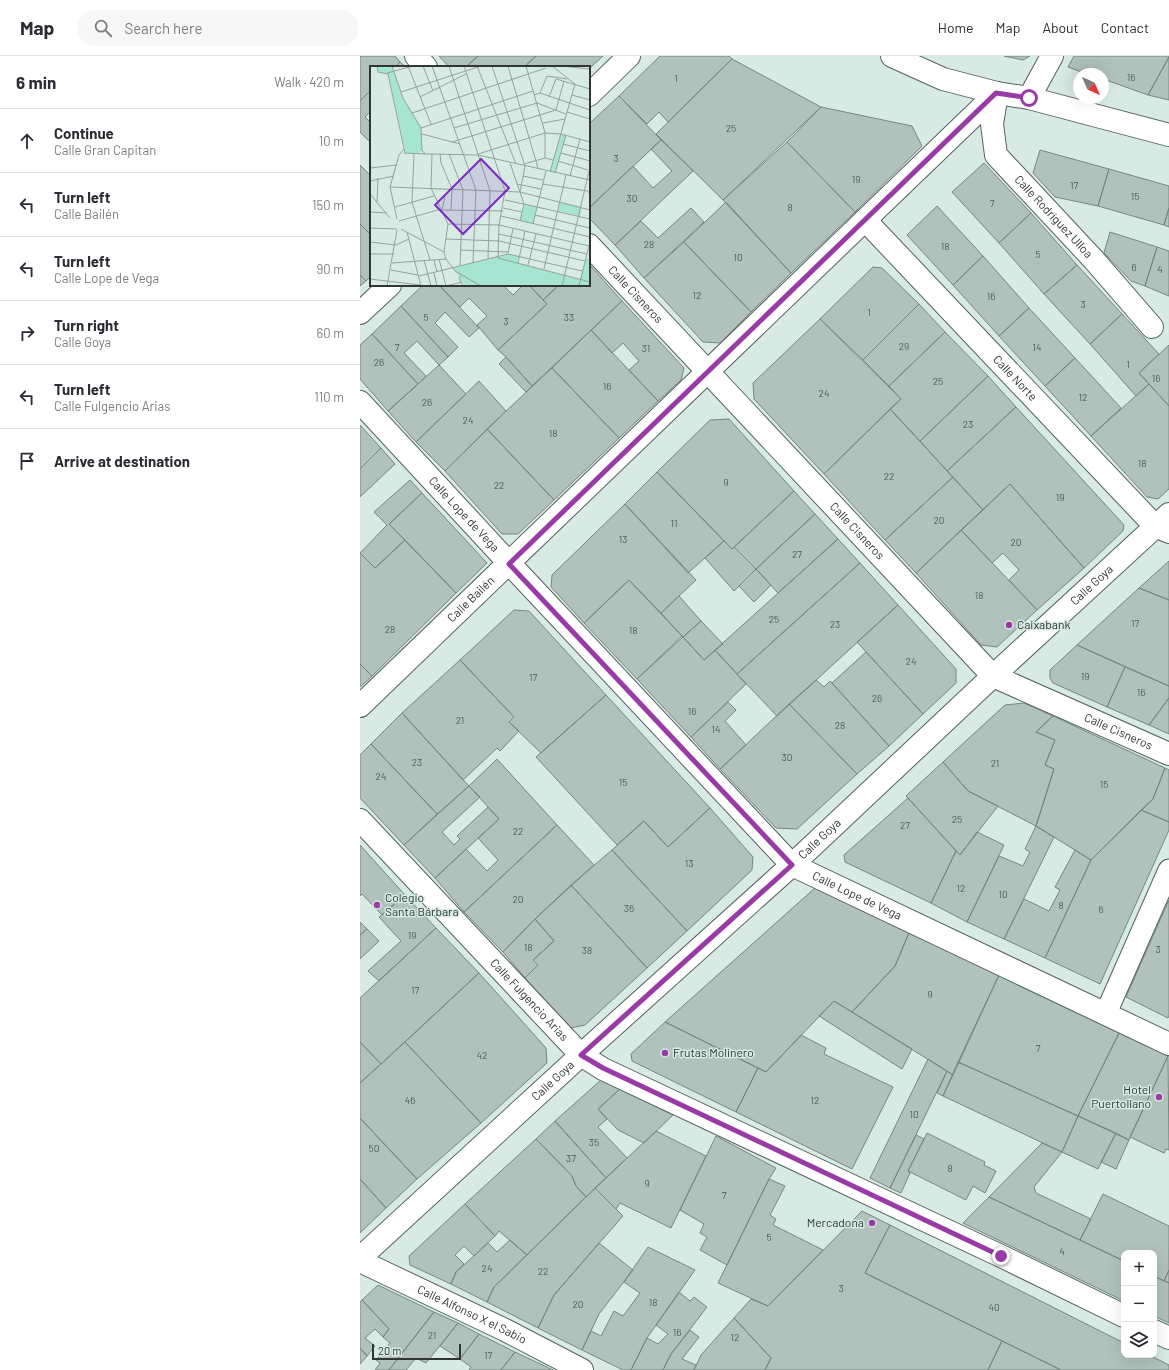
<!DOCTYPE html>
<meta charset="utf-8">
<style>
:root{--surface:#fff;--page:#f7f7f7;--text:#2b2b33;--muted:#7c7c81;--line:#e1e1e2}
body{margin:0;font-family:Barlow,sans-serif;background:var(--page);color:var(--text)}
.controls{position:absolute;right:12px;bottom:12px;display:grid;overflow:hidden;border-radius:8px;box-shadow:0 4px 16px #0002}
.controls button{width:36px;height:36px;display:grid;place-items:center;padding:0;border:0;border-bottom:1px solid var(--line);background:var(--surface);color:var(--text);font:20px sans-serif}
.compass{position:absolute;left:713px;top:12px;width:36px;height:36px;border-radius:50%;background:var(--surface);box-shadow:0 4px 16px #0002;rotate:135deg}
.scale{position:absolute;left:12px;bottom:10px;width:89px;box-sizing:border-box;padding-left:4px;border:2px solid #2f3634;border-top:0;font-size:11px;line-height:14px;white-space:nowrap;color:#2f3634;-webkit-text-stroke:3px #d8eae4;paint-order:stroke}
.stop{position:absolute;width:12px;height:12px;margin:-9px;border:3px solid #983ba5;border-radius:50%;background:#fff}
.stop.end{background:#983ba5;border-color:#fff;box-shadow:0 1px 4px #0008}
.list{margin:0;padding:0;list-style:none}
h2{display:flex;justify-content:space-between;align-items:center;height:52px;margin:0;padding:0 16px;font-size:17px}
h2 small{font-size:13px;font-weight:400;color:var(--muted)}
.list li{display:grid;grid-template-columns:26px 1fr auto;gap:12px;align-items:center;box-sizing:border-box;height:64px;padding:0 16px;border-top:1px solid var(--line)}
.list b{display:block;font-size:15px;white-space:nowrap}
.list p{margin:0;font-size:13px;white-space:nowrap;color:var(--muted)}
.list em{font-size:13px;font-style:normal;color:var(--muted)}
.icon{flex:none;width:22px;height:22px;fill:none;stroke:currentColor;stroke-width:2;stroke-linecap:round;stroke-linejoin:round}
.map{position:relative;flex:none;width:809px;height:1314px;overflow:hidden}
header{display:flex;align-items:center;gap:24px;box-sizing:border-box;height:56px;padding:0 20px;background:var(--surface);border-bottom:1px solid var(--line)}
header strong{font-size:19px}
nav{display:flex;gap:22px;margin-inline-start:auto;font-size:14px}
.search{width:280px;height:36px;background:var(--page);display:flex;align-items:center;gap:10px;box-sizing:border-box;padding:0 14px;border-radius:16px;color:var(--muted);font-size:15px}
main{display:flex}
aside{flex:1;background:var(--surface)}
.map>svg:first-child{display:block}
.building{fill:#b1c2bc;stroke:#778681}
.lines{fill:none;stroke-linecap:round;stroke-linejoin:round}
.pedestrian-casing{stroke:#53625d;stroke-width:23}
.minor-casing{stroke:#53625d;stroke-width:24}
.secondary-casing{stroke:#53625d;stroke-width:24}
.pedestrian{stroke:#fff;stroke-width:21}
.minor{stroke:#fff;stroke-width:22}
.secondary{stroke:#fff;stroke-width:22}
.route{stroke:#983ba5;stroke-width:5}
.poi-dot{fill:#983ba5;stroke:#d8eae4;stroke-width:1.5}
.labels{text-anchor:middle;stroke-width:3;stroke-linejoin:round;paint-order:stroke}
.number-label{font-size:10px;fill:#505956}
.street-label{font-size:12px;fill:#2f3634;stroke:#d8eae4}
.poi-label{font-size:12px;fill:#2f3634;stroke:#d8eae4;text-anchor:start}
.inset-road{fill:none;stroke:#94a29e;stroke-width:1}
.view{fill:#7b2cbf;fill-opacity:0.15;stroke:#7b2cbf;stroke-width:2}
.inset-edge{fill:none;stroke:#2f3634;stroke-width:2}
</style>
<header>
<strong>Map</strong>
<div class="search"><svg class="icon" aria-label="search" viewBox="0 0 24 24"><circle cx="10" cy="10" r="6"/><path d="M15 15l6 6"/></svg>Search here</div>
<nav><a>Home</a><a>Map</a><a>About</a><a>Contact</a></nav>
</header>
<main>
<aside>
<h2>6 min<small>Walk · 420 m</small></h2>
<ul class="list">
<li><svg class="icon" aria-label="ahead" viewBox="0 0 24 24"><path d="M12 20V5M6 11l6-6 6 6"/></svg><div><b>Continue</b><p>Calle Gran Capitan</p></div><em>10 m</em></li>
<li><svg class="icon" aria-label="left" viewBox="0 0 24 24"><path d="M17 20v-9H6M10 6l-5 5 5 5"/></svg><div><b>Turn left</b><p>Calle Bailén</p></div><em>150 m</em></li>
<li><svg class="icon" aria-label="left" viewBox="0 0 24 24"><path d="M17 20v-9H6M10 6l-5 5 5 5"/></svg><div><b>Turn left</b><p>Calle Lope de Vega</p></div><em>90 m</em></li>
<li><svg class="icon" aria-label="right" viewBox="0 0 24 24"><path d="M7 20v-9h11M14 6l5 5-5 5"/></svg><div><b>Turn right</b><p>Calle Goya</p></div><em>60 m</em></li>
<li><svg class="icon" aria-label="left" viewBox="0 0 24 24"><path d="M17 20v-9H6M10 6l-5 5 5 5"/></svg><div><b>Turn left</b><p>Calle Fulgencio Arias</p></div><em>110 m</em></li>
<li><svg class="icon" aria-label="arrive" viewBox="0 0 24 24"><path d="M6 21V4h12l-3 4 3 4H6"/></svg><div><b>Arrive at destination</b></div></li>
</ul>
</aside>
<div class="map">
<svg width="809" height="1314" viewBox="0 0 809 1314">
<rect width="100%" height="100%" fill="#d8eae4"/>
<!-- building -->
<path class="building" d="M0 0H35L40 6 35 11H11V34L0 45Z
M79 0H118L106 11H89Z
M118 0H176L164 11H106Z
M176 0H243L229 13V11H164Z
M300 0H369L372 3 308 66 299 56 287 68 259 40Z
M644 0H670L663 4Z
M714 0H809V1L788 39 743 23V18H727L708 11Z
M809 1V44L788 39Z
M372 3 461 51 363 144 296 78Z
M40 6 46 11H35Z
M11 34V55L5 61 11 67V87L0 76V45Z
M259 40 301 84 229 152V68Z
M461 51 552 70 562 90 495 156 427 86Z
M301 84 333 115 255 189 229 162V152L273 110 293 132 312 115 291 93Z
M427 86 495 156 431 217 363 144Z
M680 94 749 113 738 150 695 141 673 117Z
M624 107 671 157 639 187 592 136Z
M0 109 11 120V179L0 168Z
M749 113 809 130V152L804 169 738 150Z
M366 146 431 217 391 256 324 186Z
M577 150 623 200 593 229 547 179Z
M331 152 344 166 284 222 255 189 281 165 298 182Z
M809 152V171L804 169Z
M671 157 717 209 684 238 639 187Z
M0 168 11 179V220L6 225 0 219Z
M750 176 797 191 785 230 771 225 744 197Z
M324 186 391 256 360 287 343 286 284 222Z
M797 191 809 195V240L785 230Z
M623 200 669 252 639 280 593 229Z
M229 208 262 245 172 330 146 301 138 294 187 248 183 244 199 229H229Z
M717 209 762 258 730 288 684 238Z
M513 211 522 212 559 248 503 304 460 263Z
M0 219 6 225 0 230Z
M63 229H79L119 272 109 281 85 256 75 267 98 291 88 301 41 250Z
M79 229H143L153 239 163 229H169L187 248 138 294 117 269 127 260 109 242 100 251Z
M169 229H199L183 244Z
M262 245 324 312 321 324 298 345 269 314 279 305 263 287 252 297 231 274Z
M559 248 585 276 529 330 503 304Z
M41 250 88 301 79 309 57 285 44 297 66 320 58 328 12 278Z
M669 252 715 302 685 330 639 280Z
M762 258 799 298 779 317 789 328 776 340 730 288Z
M460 263 541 343 464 418 394 343 393 327Z
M231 274 298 345 259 382 192 312Z
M585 276 628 320 560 385 530 353 541 343 529 330Z
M12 278 58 328 28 355 0 323V289Z
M809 289V350L779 317Z
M146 301 172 330 166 336 139 308Z
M715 302 761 352 731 380 685 330Z
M79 309 106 338 56 386 28 355Z
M192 312 259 382 194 444 127 373Z
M628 320 656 351 587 415 560 385Z
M119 325 146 355 85 415 56 386Z
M789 328 809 350V433L798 443 787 441 731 380Z
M656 351 764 469 763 475 724 512 650 428 623 454 587 415Z
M530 353 593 421 525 484 464 418Z
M369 363 434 435 372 493 297 416 350 364Z
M0 369 21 392 0 413Z
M127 373 194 444 158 478H142L85 415Z
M21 392 35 408 0 441V413Z
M297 416 364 485 328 517 265 448Z
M593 421 623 454 556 517 525 484Z
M50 424 62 437 29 468 45 484 15 512 0 497 27 469 14 456Z
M650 428 724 512 677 554 649 524 659 514 643 497 632 507 601 474Z
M434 435 455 458 396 513 374 491Z
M62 437 127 507 96 537 29 468Z
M265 448 336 524 301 557 269 524 224 567 191 531 192 519Z
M455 458 478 483 418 537 396 513Z
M601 474 677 554 637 591 621 589 556 517Z
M478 483 500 507 377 618 355 594Z
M45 484 96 537 12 620 0 608V497L15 512Z
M364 485 372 493 374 491 396 513 374 535 345 502Z
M809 505V544L779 532Z
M500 507 538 549 417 660 377 618Z
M396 513 411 529 394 546 379 530Z
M269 524 322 580 277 623 224 567Z
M779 532 809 544V630L717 589Z
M319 540 341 565 323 581 301 557Z
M538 549 596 613V627L563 658 497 586Z
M154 554 169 555 246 639 181 697 149 666 154 661 100 604Z
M341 565 363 588 344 604 323 581Z
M323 581 344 604 355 594 386 628 331 681 277 623Z
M717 589 765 611 747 651 693 627 690 622V614Z
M506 596 563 658 529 690 472 627Z
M100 604 154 661 149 666 159 675 140 695 137 692 103 724 42 657Z
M0 608 12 620 0 631Z
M765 611 809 630V642L789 669 747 651Z
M456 624 464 631 470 625 529 690 497 718 429 648Z
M246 639 350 752 308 791 284 765 257 789 176 701Z
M809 642V678L789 669Z
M368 646 376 654 365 665 386 689 360 713 331 681Z
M664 647 693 660 676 676 695 684 685 709 694 713 676 770 608 735 583 706 645 649Z
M429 648 497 718 437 773 416 772 360 713Z
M42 657 109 730 77 758 11 688Z
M693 660 805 712 793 743 731 804 676 770 694 713 685 709 695 684 676 676Z
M11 688 77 758 44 789 0 742V699Z
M137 703 197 769 104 856 75 822 106 793 127 815 138 804 118 782 139 763 109 730Z
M583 706 608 735 638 750 600 799 546 740Z
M805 712 809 714V766L781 754 793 743Z
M109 730 120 741 82 776 94 789 100 783 97 780 128 751 139 763 75 822 44 789Z
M548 742 596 795 571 847 485 806 484 799Z
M350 752 393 801 392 814 327 875 252 794 284 765 308 791Z
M781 754 809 766V774L740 928 685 902 731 804Z
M197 769 234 809 175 863 143 896 104 856Z
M676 770 694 781 644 883 607 866 639 800 663 810 670 796 665 793Z
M617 776 644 789 607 866 571 847 596 795 600 799Z
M0 789 45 839 22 859 2 838 0 840Z
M252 794 327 875 287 912 211 829Z
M715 794 731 804 685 902 644 883 664 843 689 855 700 834 695 831Z
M211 829 287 912 225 969 211 972 165 922 178 909 173 904 194 885 175 863Z
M455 832 549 877 535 910 492 956 474 945 406 1016 305 966Z
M45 839 76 872 19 925 8 915 41 885 19 861Z
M809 844V960L808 962 766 941Z
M175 863 194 885 173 904 178 909 165 922 143 896Z
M0 866 7 873 0 879Z
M76 872 119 917 21 1008 0 986V942Z
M7 873 19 885 0 903V879Z
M549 877 639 919 593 1019 492 956 535 910Z
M119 917 186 992 187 1007 121 1067 45 986Z
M639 919 759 977 718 1060 598 1006Z
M474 945 552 993 542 1013 459 960Z
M305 966 398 1012 376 1056 272 1005 271 998Z
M759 977 808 1000 769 1084 718 1060Z
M441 979 466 992 464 998 533 1031 492 1113 376 1056 398 1012 406 1016Z
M0 986 21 1008 0 1027Z
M45 986 121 1067 57 1123 0 1062V1027Z
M808 1000 809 1094 806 1093 804 1097 770 1081Z
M568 1003 587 1015 530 1132 510 1122Z
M598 1006 718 1060 702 1096 583 1040Z
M587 1015 593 1019 583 1040 577 1037Z
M241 1024 260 1033 238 1053 247 1063 238 1071 267 1102 246 1122 195 1065Z
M260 1033 313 1059 284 1087 258 1074 238 1053Z
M718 1060 756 1077 738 1113 702 1096Z
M0 1062 57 1123 26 1152 0 1123Z
M195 1065 246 1122 226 1141 216 1130 212 1120 176 1083Z
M296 1075 346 1100 311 1172 260 1147 256 1153 235 1132Z
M567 1077 625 1106 624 1109 636 1115 625 1137 613 1130 606 1144 548 1115Z
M756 1077 769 1084 756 1113 741 1106Z
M556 1079 564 1083 548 1115 550 1117 541 1137 530 1132Z
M356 1080 416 1112 409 1123 367 1209 340 1194 347 1181 340 1177 344 1168 320 1154Z
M176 1083 212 1120 216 1130 226 1141 167 1199 139 1175 135 1180 105 1148Z
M682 1087 702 1096 674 1131 676 1137 731 1163 720 1184 629 1141Z
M409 1123 425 1130 410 1159 416 1163 413 1169 463 1194 408 1250 358 1227Z
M1 1124 26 1152 0 1177V1125Z
M235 1132 263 1160 194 1239 178 1272 127 1246 134 1231Z
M743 1138 809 1170V1214L804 1225 794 1220V1197H764V1205L720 1184Z
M629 1141 764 1205V1245L603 1167Z
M105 1148 135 1180 114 1200 104 1190 95 1199 104 1208 96 1216 91 1228 50 1209 49 1200Z
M502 1155 530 1169 505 1217 642 1285 628 1314H405L411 1302 374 1262 391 1243 408 1250Z
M530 1169 764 1287V1299H789L809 1309V1314H701L505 1217Z
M150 1184 167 1199 134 1231 127 1246 91 1228 96 1216 128 1187 137 1196Z
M239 1187 273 1214 239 1258 222 1294 178 1272 194 1239Z
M288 1191 335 1214 287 1282 271 1314H263L222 1294 231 1275 241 1280 254 1255 263 1260 280 1237 264 1226Z
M809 1214V1227L804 1225Z
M794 1220 809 1227V1267L794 1260Z
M18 1229 74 1256 29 1314H15L20 1307 16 1304 30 1287 23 1281 29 1273 2 1244Z
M319 1236 330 1245 334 1241 347 1251 311 1298 303 1314H271L287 1282 298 1288 308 1278 296 1269Z
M2 1244 29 1273 23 1281 15 1273 5 1282 15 1290 7 1300 0 1292V1246Z
M74 1256 98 1267 66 1307 56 1302 46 1314H29Z
M374 1262 411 1302 405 1314H334L341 1299Z
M98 1267 119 1278 100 1303 80 1290Z
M330 1274 339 1281 322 1303 336 1309 334 1314H303L311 1298Z
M119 1278 155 1296 141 1314H109L111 1311 100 1303Z
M642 1285 701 1314H628Z
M0 1292 7 1300 0 1308Z
M155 1296 193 1314H141Z"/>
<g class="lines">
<defs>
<path id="pedestrian" d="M746 957 809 814"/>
<g id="minor">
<path d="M56 0 66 11"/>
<path id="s1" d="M637 37 632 68 636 99 734 204 792 271"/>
<path d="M229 39 269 0"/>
<path d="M669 42 692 0"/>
<path id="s2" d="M505 164 795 470 809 476"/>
<path id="s3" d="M229 189 633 620 809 698"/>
<path d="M0 257 30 229"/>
<path id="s4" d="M0 346 149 507 432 809 809 988"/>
<path id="s5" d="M0 650 637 37"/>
<path id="s6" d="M0 764 221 999 243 1013 641 1200 764 1260"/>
<path id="s7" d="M0 1202 221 999 432 809 633 620 809 458"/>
<path id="s8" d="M0 1205 145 1274 222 1314"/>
<path d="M794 1275 809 1282"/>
</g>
<path id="secondary" d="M532 0 583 23 637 37 669 42 809 79"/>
</defs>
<!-- pedestrian casing -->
<use href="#pedestrian" class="pedestrian-casing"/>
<!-- minor casing -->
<use href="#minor" class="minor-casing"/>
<!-- secondary casing -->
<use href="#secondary" class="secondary-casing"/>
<!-- pedestrian -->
<use href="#pedestrian" class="pedestrian"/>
<!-- minor -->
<use href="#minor" class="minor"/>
<!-- secondary -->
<use href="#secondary" class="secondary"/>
</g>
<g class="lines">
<!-- route -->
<path class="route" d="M641 1200 243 1012 221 999 432 809 149 508 636 37 669 42"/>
</g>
<!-- markers -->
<g class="poi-dot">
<circle cx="649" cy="569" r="4"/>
<circle cx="17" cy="849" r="4"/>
<circle cx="305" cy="997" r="4"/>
<circle cx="799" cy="1041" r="4"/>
<circle cx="512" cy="1167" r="4"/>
</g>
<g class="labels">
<!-- number labels -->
<g class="number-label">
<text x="771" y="25">16</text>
<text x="316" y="26">1</text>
<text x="371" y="76">25</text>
<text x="256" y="106">3</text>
<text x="496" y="127">19</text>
<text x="714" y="133">17</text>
<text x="775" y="144">15</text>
<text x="272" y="146">30</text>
<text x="632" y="151">7</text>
<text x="430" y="155">8</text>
<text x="289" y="192">28</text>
<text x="585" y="194">18</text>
<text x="678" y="202">5</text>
<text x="378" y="205">10</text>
<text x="774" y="215">6</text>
<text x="800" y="217">4</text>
<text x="337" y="243">12</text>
<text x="631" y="244">16</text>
<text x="723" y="252">3</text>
<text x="509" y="260">1</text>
<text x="66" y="265">5</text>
<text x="209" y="265">33</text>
<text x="146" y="269">3</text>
<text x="544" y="294">29</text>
<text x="37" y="295">7</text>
<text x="677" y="295">14</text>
<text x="286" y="296">31</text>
<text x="19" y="310">26</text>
<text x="768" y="312">1</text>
<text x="796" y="326">16</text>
<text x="578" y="329">25</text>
<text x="247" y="334">16</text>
<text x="464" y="341">24</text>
<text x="723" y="345">12</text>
<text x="67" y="350">26</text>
<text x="108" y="368">24</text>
<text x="608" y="372">23</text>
<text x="193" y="381">18</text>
<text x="782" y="411">18</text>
<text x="529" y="424">22</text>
<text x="366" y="430">9</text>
<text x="139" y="433">22</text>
<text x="700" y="445">19</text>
<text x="579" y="468">20</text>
<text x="314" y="471">11</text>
<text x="263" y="487">13</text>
<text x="656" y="490">20</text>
<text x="437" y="502">27</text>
<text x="619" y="543">18</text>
<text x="414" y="567">25</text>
<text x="775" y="571">17</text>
<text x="475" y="572">23</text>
<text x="30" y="577">28</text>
<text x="273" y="578">18</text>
<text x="551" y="609">24</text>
<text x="725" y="624">19</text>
<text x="173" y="625">17</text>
<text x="781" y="640">16</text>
<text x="517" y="646">26</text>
<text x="332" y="659">16</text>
<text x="100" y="668">21</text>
<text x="480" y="673">28</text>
<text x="356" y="677">14</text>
<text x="427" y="705">30</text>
<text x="57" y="710">23</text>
<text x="635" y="711">21</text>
<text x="21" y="724">24</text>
<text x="263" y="730">15</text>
<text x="744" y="732">15</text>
<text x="597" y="767">25</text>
<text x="545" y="773">27</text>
<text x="158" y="779">22</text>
<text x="329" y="811">13</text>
<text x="601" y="836">12</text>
<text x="643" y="842">10</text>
<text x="158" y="847">20</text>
<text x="701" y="853">8</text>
<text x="269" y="856">36</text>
<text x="741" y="857">6</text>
<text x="52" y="883">19</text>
<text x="168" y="895">18</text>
<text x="798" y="897">3</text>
<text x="227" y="898">38</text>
<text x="55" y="938">17</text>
<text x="570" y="942">9</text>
<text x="678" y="996">7</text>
<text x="122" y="1003">42</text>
<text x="50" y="1048">46</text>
<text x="455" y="1048">12</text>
<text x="554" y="1062">10</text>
<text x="234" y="1090">35</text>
<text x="14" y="1096">50</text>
<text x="211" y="1106">37</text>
<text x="590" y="1116">8</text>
<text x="287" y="1131">9</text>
<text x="364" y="1143">7</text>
<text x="409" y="1185">5</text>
<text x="702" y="1199">4</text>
<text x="127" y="1216">24</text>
<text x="183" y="1219">22</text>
<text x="481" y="1236">3</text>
<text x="293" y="1250">18</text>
<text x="218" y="1252">20</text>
<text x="634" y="1255">40</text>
<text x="317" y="1280">16</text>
<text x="72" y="1283">21</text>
<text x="375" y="1285">12</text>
<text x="128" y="1303">17</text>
</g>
<!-- street labels -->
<g class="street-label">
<text dy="4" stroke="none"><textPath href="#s1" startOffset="147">Calle Rodríguez Ulloa</textPath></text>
<text dy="4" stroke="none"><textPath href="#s3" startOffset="68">Calle Cisneros</textPath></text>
<text dy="4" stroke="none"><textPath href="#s2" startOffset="218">Calle Norte</textPath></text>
<text dy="4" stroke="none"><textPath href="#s4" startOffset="153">Calle Lope de Vega</textPath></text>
<text dy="4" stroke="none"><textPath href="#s3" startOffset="392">Calle Cisneros</textPath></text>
<text dy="4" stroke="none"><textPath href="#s7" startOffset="994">Calle Goya</textPath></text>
<text dy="4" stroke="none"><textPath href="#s5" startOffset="154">Calle Bailén</textPath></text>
<text dy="4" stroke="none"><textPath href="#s3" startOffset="728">Calle Cisneros</textPath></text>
<text dy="4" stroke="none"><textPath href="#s7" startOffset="622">Calle Goya</textPath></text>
<text dy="4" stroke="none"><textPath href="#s4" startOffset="705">Calle Lope de Vega</textPath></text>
<text dy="4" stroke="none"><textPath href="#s6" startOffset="247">Calle Fulgencio Arias</textPath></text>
<text dy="4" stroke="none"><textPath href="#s7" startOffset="262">Calle Goya</textPath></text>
<text dy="4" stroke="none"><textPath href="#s8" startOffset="124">Calle Alfonso X el Sabio</textPath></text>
</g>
<!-- poi labels -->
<g class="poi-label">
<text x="657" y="573">Caixabank</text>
<text x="25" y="846">Colegio<tspan x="25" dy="14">Santa Bárbara</tspan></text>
<text x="313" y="1001">Frutas Molinero</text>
<text x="791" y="1038" text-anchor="end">Hotel<tspan x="791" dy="14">Puertollano</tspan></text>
<text x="504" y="1171" text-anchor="end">Mercadona</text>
</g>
</g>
<!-- overview -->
<g transform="translate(10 10)">
<rect width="220" height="220" fill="#d8eae4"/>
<path d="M7 0H22L33 32 51 62 52 84 48 88 36 87 18 8 9 7ZM191 68 196 69 185 107 180 106ZM190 136 212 141 210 150 188 145ZM154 138 167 141 163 158 150 155ZM138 188 149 191 148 197 210 214 216 192 220 193V220H95L83 202Z" fill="#a5e5d1"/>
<path class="inset-road" d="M7 0 8 6 18 8 35 87M22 0 33 32 51 62 52 85 56 88H62L61 122 78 158 74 186 31 163M38 0 61 58M53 0 63 25M62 0 106 124 103 196M79 0 120 125 118 193M94 0 135 125 129 159 128 192M107 0 146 98M122 0 155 100 150 126M138 0 168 102M156 0 175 67V92M191 0 220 3M17 7 43 0M31 26 111 0M170 27 177 10 197 13M164 29 170 27 220 44M202 29 220 34M50 31 96 8M179 31 186 13 220 23M197 46 220 53M42 47 176 2M173 57 195 53M51 62 163 25M84 62 167 37 196 48M52 68 90 78M82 76 186 44 194 15M193 78 220 85M34 87 55 88M191 87 220 95M44 88 42 136 60 194M62 88 108 89 220 114M70 88 71 97 82 123 81 144M79 88 93 124 90 200M108 88 175 67 191 68 220 76M188 95 218 104M140 97 154 138M154 98 175 92 183 94M0 102 27 99M176 105 167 141 220 153M180 106 205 18 182 0M185 107 196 69M153 110 173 114M200 110 210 73M0 115 24 110M147 118 171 123M172 118 218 125 220 129M20 121 150 126 220 144M0 128 20 152M75 130 72 144 133 145M135 134 153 138M7 136 8 112M25 141 64 130M133 142 152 146M0 146 17 147M165 149 220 162M131 150 220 171M27 153 20 121 29 89 34 83M29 155 71 143M150 155 154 138 167 141 163 158M78 158 129 159 219 180M0 162 27 163M37 166 51 220M129 168 217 188M76 173 129 175 215 195M0 176 26 179 39 173M90 184 138 186M74 186 76 193 85 205 111 220M138 187 143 163M0 188H24M138 188 212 205M128 192 220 216M69 193 76 220M54 194 61 220M64 194 67 206M22 197 76 193M148 197 155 165M158 199 166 168M174 203 196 109M21 204 48 209M64 207 67 220M92 209 89 212 93 220M49 210 138 188M0 213 50 219M17 220 27 164M76 220 92 216M192 220 220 101M209 220 220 176"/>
<path class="view" d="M111 93 139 122 93 168 65 139Z"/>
<rect width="220" height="220" class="inset-edge"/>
</g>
</svg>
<div class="controls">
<button>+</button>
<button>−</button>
<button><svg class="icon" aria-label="layers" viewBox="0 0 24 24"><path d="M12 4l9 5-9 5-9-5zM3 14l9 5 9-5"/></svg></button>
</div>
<svg class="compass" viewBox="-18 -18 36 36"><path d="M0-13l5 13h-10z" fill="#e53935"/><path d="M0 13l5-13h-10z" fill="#7c7c81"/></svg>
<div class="scale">20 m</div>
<div class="stop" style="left:669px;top:42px"></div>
<div class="stop end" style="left:641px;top:1200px"></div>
</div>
</main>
